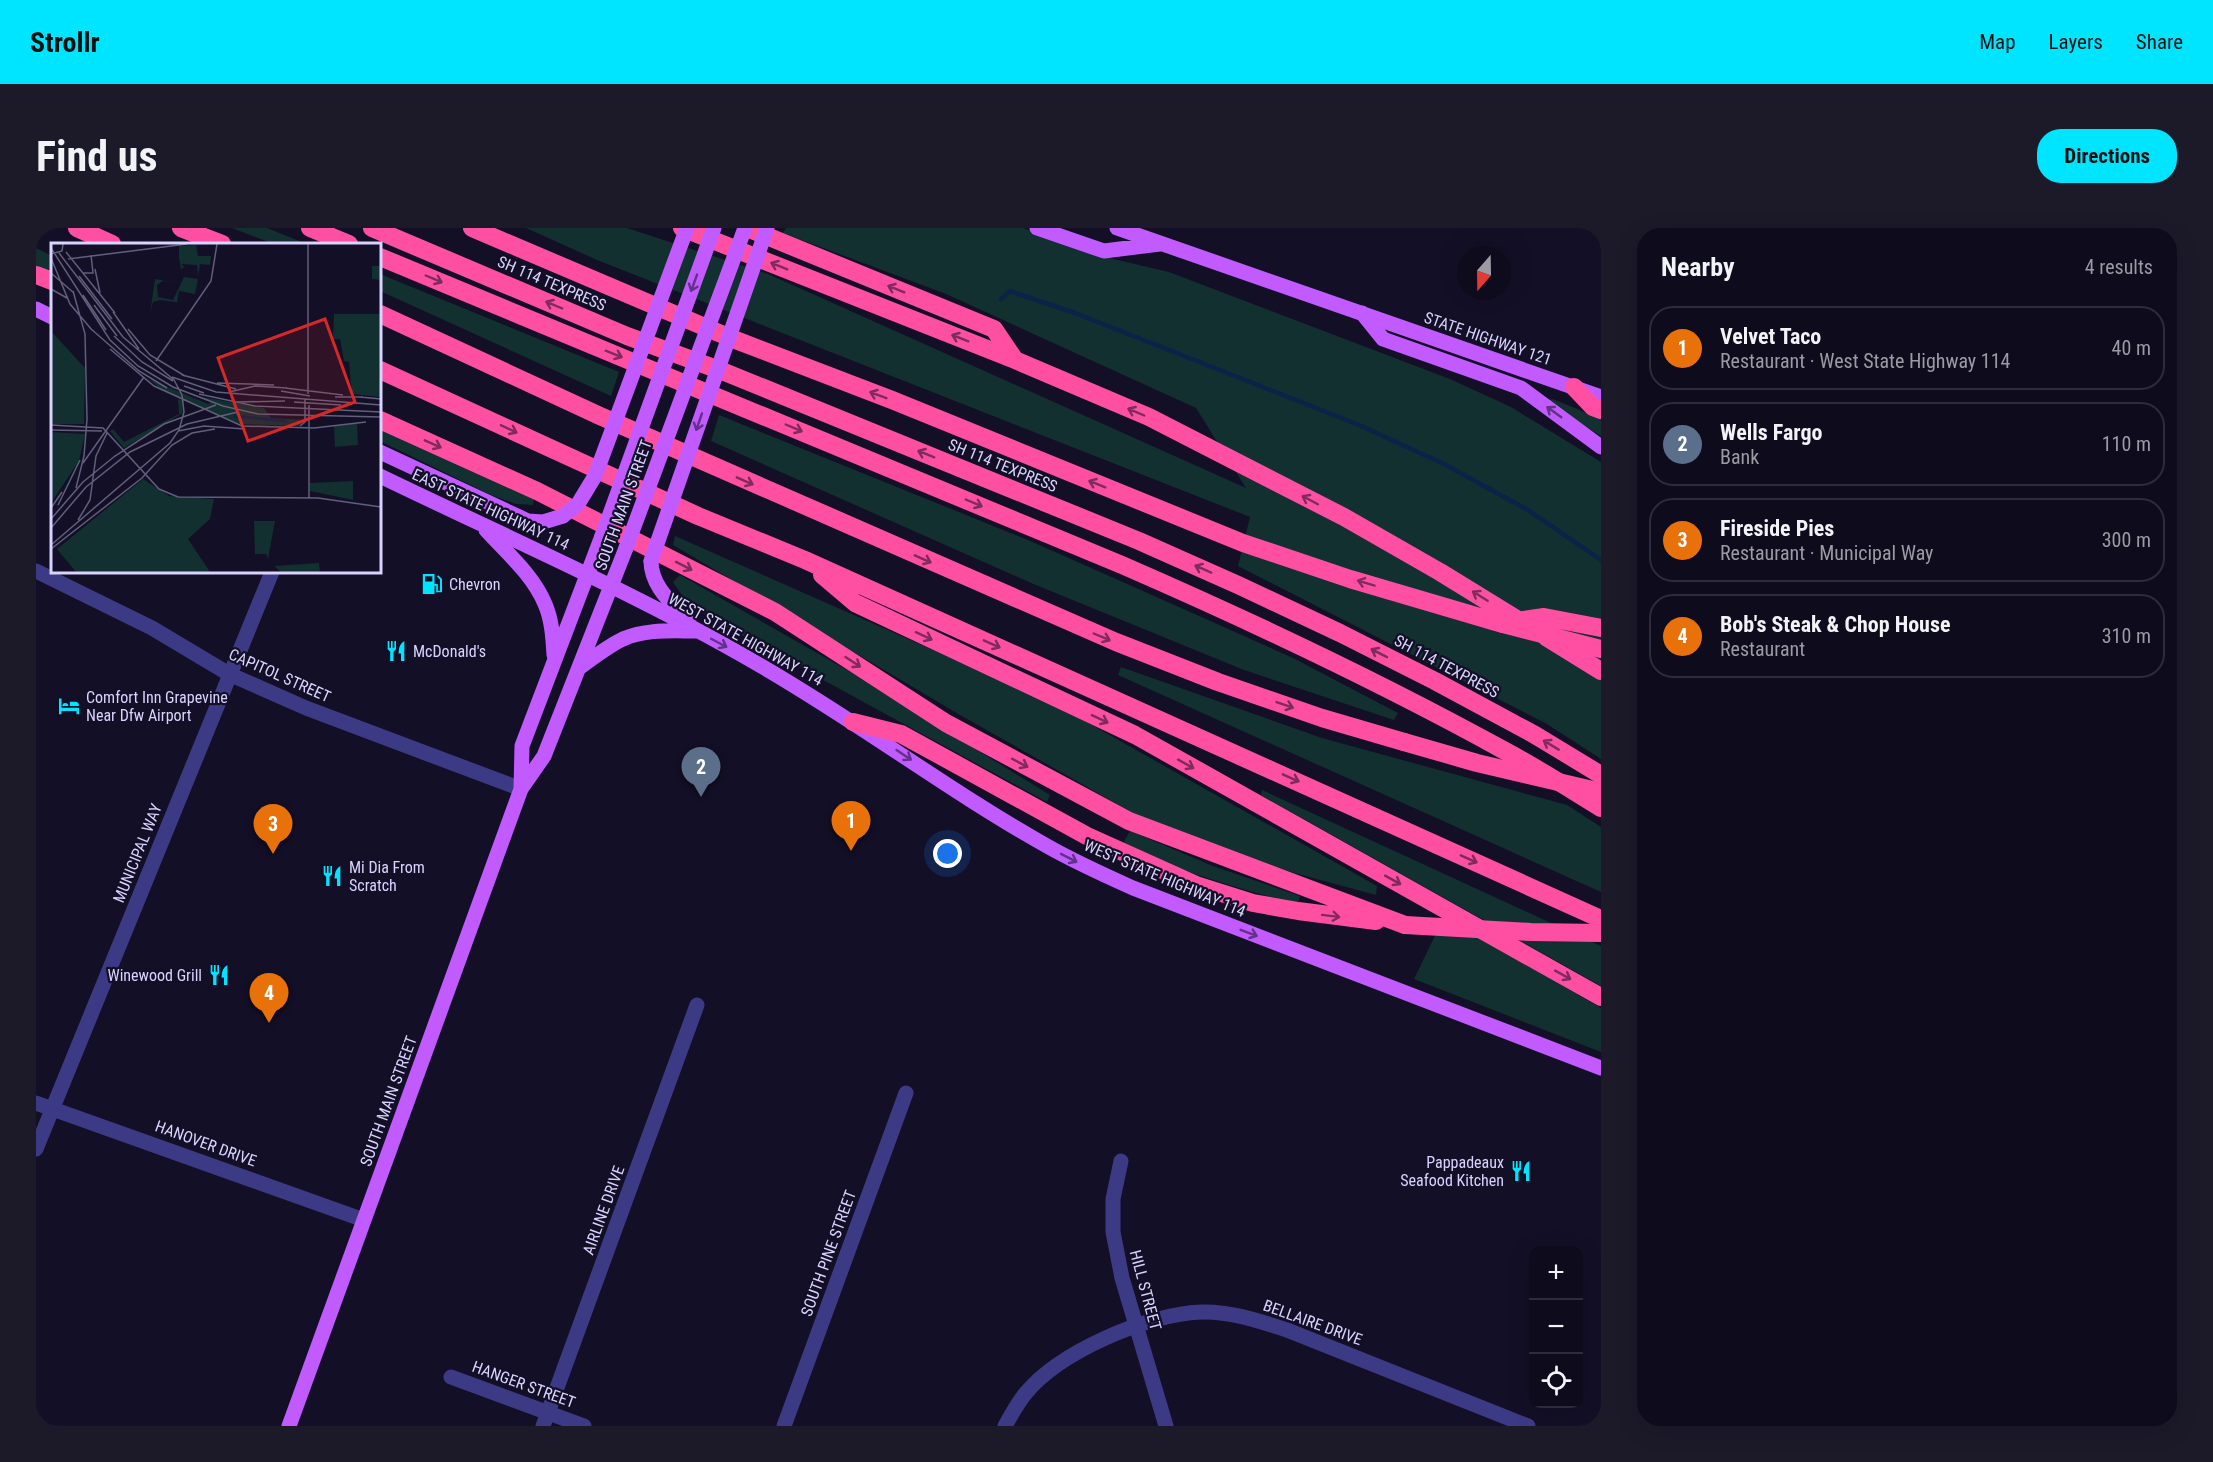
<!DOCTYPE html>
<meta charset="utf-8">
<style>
:root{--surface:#0e0b1c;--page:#1c1929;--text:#f1f3f6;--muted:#9b9ba3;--line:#2e2b3b;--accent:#00e5ff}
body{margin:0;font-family:"Roboto Condensed",sans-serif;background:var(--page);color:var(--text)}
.controls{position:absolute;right:18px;bottom:18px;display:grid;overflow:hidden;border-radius:12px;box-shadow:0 6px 24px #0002}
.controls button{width:54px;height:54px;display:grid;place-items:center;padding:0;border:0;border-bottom:2px solid var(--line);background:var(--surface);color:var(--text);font:30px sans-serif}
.compass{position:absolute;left:1421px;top:18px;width:54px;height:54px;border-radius:50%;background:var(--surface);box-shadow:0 6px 24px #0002;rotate:200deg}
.you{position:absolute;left:912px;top:626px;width:21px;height:21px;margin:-15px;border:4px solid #fff;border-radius:50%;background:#1a73e8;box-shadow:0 0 0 9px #1a73e833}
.badge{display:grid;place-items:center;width:39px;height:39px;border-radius:50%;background:var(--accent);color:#fff;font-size:20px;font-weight:700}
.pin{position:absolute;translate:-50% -50px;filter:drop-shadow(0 2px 3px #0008)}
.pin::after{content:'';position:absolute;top:32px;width:21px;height:18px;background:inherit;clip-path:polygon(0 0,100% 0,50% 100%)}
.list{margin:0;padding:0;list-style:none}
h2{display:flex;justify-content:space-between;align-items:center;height:78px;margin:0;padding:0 24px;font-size:26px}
h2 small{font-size:20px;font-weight:400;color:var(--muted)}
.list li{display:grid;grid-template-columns:39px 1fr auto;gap:18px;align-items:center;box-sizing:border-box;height:84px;margin:0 12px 12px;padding:0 12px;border:2px solid var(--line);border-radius:24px}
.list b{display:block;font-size:22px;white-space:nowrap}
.list p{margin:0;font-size:20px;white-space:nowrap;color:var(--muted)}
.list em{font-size:20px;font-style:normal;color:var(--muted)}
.icon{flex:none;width:33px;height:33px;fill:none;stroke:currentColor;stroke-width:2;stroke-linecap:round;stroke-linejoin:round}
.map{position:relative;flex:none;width:1565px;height:1198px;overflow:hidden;border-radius:24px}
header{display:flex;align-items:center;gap:36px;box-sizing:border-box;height:84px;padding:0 30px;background:var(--accent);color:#111}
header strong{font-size:28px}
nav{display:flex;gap:33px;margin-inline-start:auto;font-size:21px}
.intro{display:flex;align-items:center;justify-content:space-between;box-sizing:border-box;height:144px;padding:0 36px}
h1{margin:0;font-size:42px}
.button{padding:15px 27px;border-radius:24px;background:var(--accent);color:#111;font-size:21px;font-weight:700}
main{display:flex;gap:36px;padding:0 36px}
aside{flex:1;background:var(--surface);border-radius:24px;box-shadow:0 6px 24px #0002}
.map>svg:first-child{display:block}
.green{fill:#12302f}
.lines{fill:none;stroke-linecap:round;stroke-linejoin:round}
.stream{stroke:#0c2248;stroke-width:4.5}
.minor{stroke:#3d3a85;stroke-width:15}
.major{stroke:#c25bff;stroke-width:15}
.highway{stroke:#ff4fa3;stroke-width:18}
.major-bridge{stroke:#c25bff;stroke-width:15}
.highway-bridge{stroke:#ff4fa3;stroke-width:18}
.oneway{stroke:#7d2c5e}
.oneway2{stroke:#623188}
.labels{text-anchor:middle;stroke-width:4.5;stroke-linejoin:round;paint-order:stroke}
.street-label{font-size:16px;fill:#d9d4ff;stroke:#130f26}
.poi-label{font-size:16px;fill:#d9d4ff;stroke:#130f26;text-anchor:start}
.inset-river{fill:none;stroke:#0c2248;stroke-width:3}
.inset-road{fill:none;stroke:#625e7d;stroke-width:1.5}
.view{fill:#d62828;fill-opacity:0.15;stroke:#d62828;stroke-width:3}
.inset-edge{fill:none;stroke:#d9d4ff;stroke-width:3}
</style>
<header>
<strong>Strollr</strong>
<nav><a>Map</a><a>Layers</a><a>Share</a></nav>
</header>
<div class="intro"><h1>Find us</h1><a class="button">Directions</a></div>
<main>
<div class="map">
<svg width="1565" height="1198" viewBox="0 0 1565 1198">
<rect width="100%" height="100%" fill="#130f26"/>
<!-- green -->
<path class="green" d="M196 0H231L271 16H238Z
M490 0H591L732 46 1210 260 1160 180 910 66 747 5 750 0H987L1065 28 1133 44 1414 151 1475 179 1565 234V531L1511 496 1202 338 1214 289 561 32Z
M0 20 16 28V45L0 40Z
M344 46 583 144 575 168 344 63Z
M1517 171 1565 191V208L1519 180 1513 172Z
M683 187 992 312 1107 363 1257 430 1362 485 1358 492 1208 442 995 355 675 213Z
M344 198 498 271 497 277 480 276 455 267 344 213Z
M639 308 1017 475 1341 658 1340 667 1262 646 1189 624 1104 589 924 487 637 317Z
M644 347 818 446 1014 567 1011 574 778 447C769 441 760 435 751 430 714 409 659 392 637 354Z
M1085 439 1286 510 1531 577 1565 599V664L1082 447Z
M1226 562 1565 718V758L1225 567Z
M1094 603 1177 638 1264 668 1262 676C1202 661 1143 643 1086 617Z
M1408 689 1565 780V824L1378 751Z"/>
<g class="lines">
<!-- stream -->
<path class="stream" d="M965 71 974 63 1039 85 1323 197 1408 236 1492 282 1565 332"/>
<!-- minor -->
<path class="minor" d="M0 343 116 400 193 446 270 480 485 561
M0 875 328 992
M0 921 236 344
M1085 933 1077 971V1004L1086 1050 1130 1198
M415 1149 548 1198
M507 1198 661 777
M748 1198 870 865
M969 1198C975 1187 981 1176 989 1166 1023 1124 1111 1086 1165 1084 1194 1083 1223 1093 1251 1102L1492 1198"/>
<!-- major -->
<path class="major" d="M1001 0 1068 23 1124 16
M1081 0 1565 169
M0 81 16 89
M1326 85 1347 111 1485 160 1565 219
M344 224 492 293 507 294 527 288
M344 248C470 309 599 365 720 435 820 492 911 562 1011 618 1039 634 1068 647 1097 660L1565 840
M450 302C471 325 497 347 509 376 516 392 517 410 518 427
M615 333C615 359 637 376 653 394
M543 440C557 430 572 418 587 411 610 401 635 403 659 403
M485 561 486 518 566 308
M253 1198 485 561 508 528 590 320"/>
<!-- highway -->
<path class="highway" d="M41 0 76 16
M145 0 186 16
M274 0 313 16
M336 0 591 108 686 143 1103 313 1202 357 1304 405 1399 453 1499 507 1565 547
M436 0 697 111 856 172 1207 315 1314 351 1467 396
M646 0 979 132 1113 189 1308 289 1404 344 1487 395
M711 0 958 101 979 132
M344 29 1086 337C1217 394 1346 455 1471 524 1503 541 1534 561 1565 580
M0 47 16 53
M344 86 564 188 1080 414 1182 454 1286 490 1368 514
M344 142 662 288 769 332 1565 691
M1538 159 1557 179 1565 182
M344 192 501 263 739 384 910 495 1093 593 1369 697
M786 347 819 375 1099 507 1565 769
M1510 409 1565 443
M817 494 865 506 1051 608 1160 657 1217 675 1262 683 1340 693"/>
<!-- major-bridge -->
<path class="major-bridge" d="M527 288 542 276 559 248 651 0
M566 308 678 0
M590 320 709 0
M615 333 731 0"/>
<!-- highway-bridge -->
<path class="highway-bridge" d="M1474 394 1508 389 1565 400
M1467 396 1565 421
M1368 514 1441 535 1565 564
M1369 697 1495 704 1565 705"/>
</g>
<!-- one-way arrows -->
<defs><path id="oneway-shaft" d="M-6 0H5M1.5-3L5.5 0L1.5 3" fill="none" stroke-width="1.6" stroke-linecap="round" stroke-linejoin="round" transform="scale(1.5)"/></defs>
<g class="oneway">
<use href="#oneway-shaft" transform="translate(743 38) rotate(-158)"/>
<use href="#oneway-shaft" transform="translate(398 51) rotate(23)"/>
<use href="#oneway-shaft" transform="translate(860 61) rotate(-158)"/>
<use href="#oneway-shaft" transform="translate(518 77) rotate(-157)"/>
<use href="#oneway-shaft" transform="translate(924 110) rotate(-158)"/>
<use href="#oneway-shaft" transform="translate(578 126) rotate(22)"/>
<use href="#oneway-shaft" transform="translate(842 167) rotate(-159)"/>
<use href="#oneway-shaft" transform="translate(1100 184) rotate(-157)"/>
<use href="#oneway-shaft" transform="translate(758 200) rotate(23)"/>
<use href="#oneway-shaft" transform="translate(473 201) rotate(25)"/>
<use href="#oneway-shaft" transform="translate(397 216) rotate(24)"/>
<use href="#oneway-shaft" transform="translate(890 226) rotate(-158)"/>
<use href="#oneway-shaft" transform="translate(709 253) rotate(24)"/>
<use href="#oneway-shaft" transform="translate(1061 256) rotate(-158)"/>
<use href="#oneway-shaft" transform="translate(1274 272) rotate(-152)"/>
<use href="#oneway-shaft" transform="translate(938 275) rotate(23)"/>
<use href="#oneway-shaft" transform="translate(887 331) rotate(24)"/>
<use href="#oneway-shaft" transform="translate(648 338) rotate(27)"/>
<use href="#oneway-shaft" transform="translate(1167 341) rotate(-156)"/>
<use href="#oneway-shaft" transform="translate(1330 355) rotate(-163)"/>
<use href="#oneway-shaft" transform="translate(1444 368) rotate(-148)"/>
<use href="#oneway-shaft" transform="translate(888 408) rotate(25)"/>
<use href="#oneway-shaft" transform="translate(1066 409) rotate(23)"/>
<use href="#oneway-shaft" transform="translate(956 416) rotate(24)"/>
<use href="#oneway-shaft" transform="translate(1343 425) rotate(-153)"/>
<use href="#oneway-shaft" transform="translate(817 434) rotate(33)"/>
<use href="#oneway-shaft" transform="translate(1249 477) rotate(19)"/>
<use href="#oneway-shaft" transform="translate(1064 491) rotate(25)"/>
<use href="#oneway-shaft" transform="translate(1515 517) rotate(-149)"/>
<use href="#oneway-shaft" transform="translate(984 535) rotate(28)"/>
<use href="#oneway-shaft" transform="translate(1150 536) rotate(29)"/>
<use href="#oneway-shaft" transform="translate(1255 550) rotate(24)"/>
<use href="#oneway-shaft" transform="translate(1433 631) rotate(24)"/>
<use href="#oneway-shaft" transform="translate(1357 652) rotate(29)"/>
<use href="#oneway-shaft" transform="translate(1295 688) rotate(7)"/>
<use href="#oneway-shaft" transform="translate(1527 747) rotate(29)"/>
</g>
<g class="oneway2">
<use href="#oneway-shaft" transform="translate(658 55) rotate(110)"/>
<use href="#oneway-shaft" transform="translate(1518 184) rotate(-144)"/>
<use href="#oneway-shaft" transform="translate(663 194) rotate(109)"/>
<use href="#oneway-shaft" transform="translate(683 415) rotate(28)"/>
<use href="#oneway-shaft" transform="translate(868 527) rotate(34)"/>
<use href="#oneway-shaft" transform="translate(1033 630) rotate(27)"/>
<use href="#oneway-shaft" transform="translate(1213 705) rotate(21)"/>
</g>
<!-- icons -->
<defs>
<symbol id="fuel-bare" viewBox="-9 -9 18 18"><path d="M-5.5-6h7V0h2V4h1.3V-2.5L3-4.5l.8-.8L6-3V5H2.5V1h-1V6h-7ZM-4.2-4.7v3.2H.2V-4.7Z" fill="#00e5ff" stroke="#130f26" stroke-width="2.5" paint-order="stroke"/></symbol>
<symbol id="restaurant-bare" viewBox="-9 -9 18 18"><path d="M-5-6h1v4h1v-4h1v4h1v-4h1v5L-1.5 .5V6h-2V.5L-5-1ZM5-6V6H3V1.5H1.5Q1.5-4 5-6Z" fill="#00e5ff" stroke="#130f26" stroke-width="2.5" paint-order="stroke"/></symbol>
<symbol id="hotel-bare" viewBox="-9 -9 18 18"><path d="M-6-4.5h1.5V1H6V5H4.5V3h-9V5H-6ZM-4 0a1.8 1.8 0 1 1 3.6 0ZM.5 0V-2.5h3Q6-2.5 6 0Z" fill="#00e5ff" stroke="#130f26" stroke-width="2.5" paint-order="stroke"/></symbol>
</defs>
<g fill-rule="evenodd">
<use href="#fuel-bare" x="381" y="341" width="30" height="30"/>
<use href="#restaurant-bare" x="345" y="408" width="30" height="30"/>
<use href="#hotel-bare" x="18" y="463" width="30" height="30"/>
<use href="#restaurant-bare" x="281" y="633" width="30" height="30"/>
<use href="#restaurant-bare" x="168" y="732" width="30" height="30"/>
<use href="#restaurant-bare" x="1470" y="928" width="30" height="30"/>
</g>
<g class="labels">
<!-- street labels -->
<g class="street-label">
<text transform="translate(516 55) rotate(23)" y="6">SH 114 TEXPRESS</text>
<text transform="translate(1452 110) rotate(19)" y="6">STATE HIGHWAY 121</text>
<text transform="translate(967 237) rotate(22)" y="6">SH 114 TEXPRESS</text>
<text transform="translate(587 277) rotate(-70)" y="6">SOUTH MAIN STREET</text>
<text transform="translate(455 281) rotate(25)" y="6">EAST STATE HIGHWAY 114</text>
<text transform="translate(710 411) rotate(29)" y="6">WEST STATE HIGHWAY 114</text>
<text transform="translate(1411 438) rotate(28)" y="6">SH 114 TEXPRESS</text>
<text transform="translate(244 447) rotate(24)" y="6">CAPITOL STREET</text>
<text transform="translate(101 625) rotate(-68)" y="6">MUNICIPAL WAY</text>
<text transform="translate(1129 650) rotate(23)" y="6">WEST STATE HIGHWAY 114</text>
<text transform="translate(352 873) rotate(-70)" y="6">SOUTH MAIN STREET</text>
<text transform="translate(170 915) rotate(20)" y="6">HANOVER DRIVE</text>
<text transform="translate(567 982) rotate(-70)" y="6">AIRLINE DRIVE</text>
<text transform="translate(792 1025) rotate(-70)" y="6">SOUTH PINE STREET</text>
<text transform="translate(1110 1062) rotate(75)" y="6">HILL STREET</text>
<text transform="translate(1277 1094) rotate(20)" y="6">BELLAIRE DRIVE</text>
<text transform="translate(488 1156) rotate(20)" y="6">HANGER STREET</text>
</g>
<!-- poi labels -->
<g class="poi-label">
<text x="413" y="362">Chevron</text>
<text x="377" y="429">McDonald's</text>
<text x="50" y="475">Comfort Inn Grapevine<tspan x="50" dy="18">Near Dfw Airport</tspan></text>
<text x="313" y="645">Mi Dia From<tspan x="313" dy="18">Scratch</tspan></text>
<text x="166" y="753" text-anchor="end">Winewood Grill</text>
<text x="1468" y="940" text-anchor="end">Pappadeaux<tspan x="1468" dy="18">Seafood Kitchen</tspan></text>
</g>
</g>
<!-- overview -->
<g transform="translate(15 15)">
<rect width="330" height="330" fill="#130f26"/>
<path d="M145 2 147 13H160L159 22 149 21 147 33 146 22 130 21 134 24 130 26 128 15V3ZM321 23H330V154L301 151 298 119 293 118 289 96H282L283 71H329L330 37 321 36ZM133 34 147 36 144 51 128 48 126 59 140 61 109 57 102 59 99 71 104 36 126 40 112 38 106 42 107 54 122 57ZM0 88 34 125 33 181H0ZM98 136 157 161 160 159 145 153 213 165 220 175 253 177 248 183 188 181 111 147ZM127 156 131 157 132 170 73 205 59 188 62 186 73 199 128 171ZM306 180 307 202 284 204 283 183ZM0 189 34 191 28 218 0 260ZM92 236 118 253 163 256 159 276 137 296 159 329H25L6 306ZM302 238V257L259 248V240ZM203 278H224L217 316 215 311H204ZM268 320 269 329H230L223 323Z" fill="#12302f"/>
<path class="inset-river" d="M183 173 236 178"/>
<path class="inset-road" d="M257 1V151M0 5 59 97 87 123 122 144 172 163 207 171 330 174M15 9 64 70M0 11 11 8 12 1M0 15 19 61 41 87M17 16 136 1M44 26 49 50M0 30 23 50M32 30H42L40 12M28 33 61 76M0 46 16 55M22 48 34 91 36 176 33 213 25 245M32 52 55 87M43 62 66 93M62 69 88 106M39 85 88 128 116 145M77 86 99 112 134 133M63 93 91 119 122 138M59 106 103 143 191 183 263 185 315 179M105 118 160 38 166 1M131 132 185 146M121 134 165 149 330 162M166 140 223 142M133 143 153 150M234 145 292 152M230 148 259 153M178 149 204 143 236 145M148 151 204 163 330 169M284 154H312M309 154 330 156M186 159 234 158M243 159 290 162M258 162V255M0 182 52 185 108 246 127 254 267 255 330 264M249 183 254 179V156M0 187 51 188M127 188 153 183 194 186M32 220 93 134M7 262 29 217M0 265 11 249M0 276 32 239 64 213 113 181 165 162M27 277 39 257 45 213 56 190M0 285 35 244 79 209 136 181 187 169M0 302 119 200 128 187 133 169 131 152 123 137 72 94 8 10M0 306 91 235 121 202 141 190 164 186"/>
<path class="view" d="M274 76 304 159 197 198 167 115Z"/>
<rect width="330" height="330" class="inset-edge"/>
</g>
</svg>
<div class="controls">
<button>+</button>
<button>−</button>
<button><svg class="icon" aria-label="locate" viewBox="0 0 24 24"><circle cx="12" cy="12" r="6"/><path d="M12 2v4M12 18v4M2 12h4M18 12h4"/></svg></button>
</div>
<svg class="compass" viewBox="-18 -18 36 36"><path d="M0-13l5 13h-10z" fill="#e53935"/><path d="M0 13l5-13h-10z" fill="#9b9ba3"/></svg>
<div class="you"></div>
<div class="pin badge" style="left:815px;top:623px;background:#e8710a">1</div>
<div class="pin badge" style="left:665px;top:569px;background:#5c6f8a">2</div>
<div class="pin badge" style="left:237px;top:626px;background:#e8710a">3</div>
<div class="pin badge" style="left:233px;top:795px;background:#e8710a">4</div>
</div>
<aside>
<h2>Nearby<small>4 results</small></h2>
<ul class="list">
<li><span class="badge" style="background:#e8710a">1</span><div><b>Velvet Taco</b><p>Restaurant · West State Highway 114</p></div><em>40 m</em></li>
<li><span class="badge" style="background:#5c6f8a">2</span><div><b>Wells Fargo</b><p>Bank</p></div><em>110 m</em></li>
<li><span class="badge" style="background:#e8710a">3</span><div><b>Fireside Pies</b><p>Restaurant · Municipal Way</p></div><em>300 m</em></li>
<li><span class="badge" style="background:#e8710a">4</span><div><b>Bob's Steak &amp; Chop House</b><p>Restaurant</p></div><em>310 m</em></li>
</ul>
</aside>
</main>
